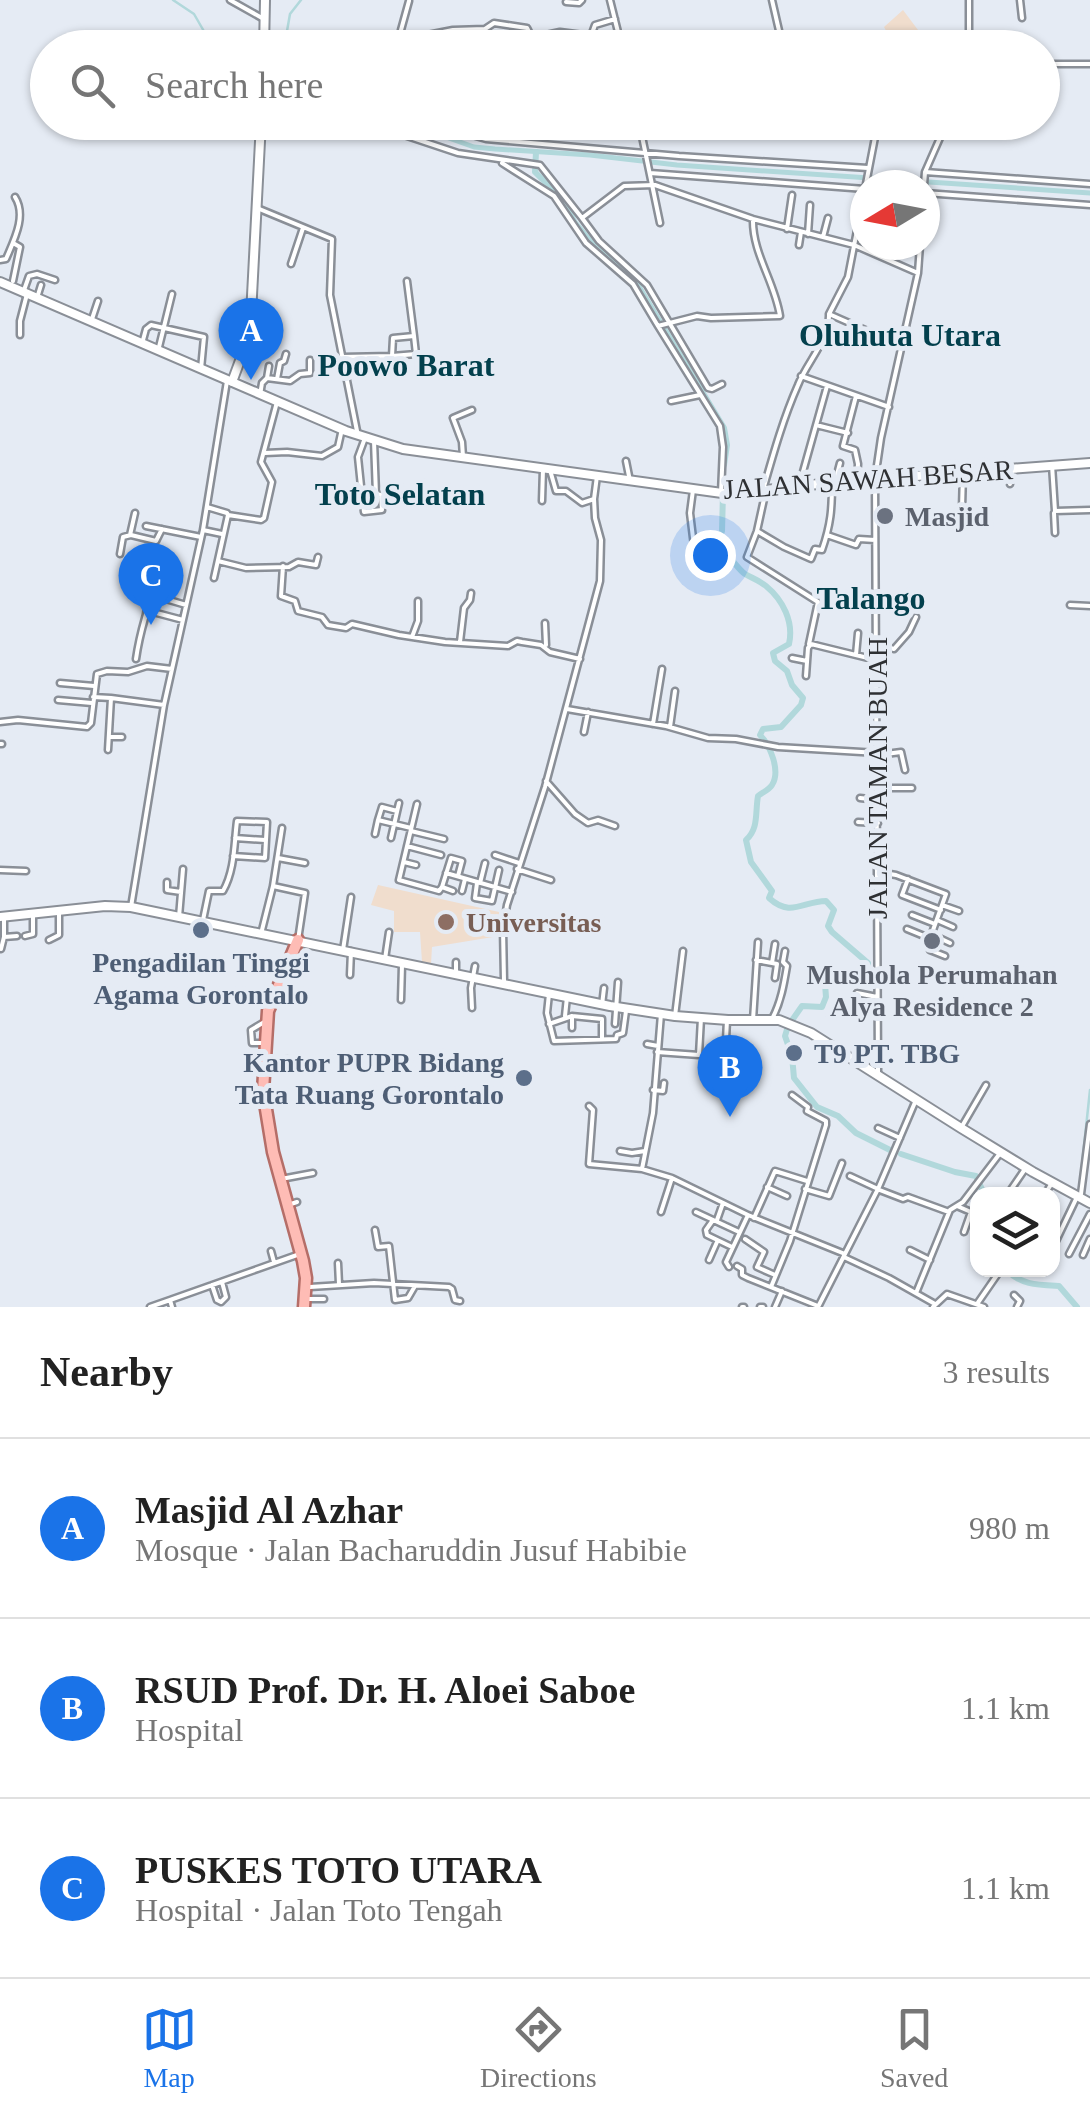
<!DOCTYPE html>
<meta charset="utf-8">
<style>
:root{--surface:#fff;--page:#f6f6f6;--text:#222;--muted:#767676;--line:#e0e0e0;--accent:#1a73e8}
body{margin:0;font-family:Georgia,serif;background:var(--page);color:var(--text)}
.controls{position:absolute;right:30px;bottom:30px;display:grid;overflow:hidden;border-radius:20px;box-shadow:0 2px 8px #0004}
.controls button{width:90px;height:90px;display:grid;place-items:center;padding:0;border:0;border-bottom:2px solid var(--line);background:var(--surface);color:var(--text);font:50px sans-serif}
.compass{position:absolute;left:850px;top:170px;width:90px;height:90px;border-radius:50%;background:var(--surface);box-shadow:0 2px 8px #0004;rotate:260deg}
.you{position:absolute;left:710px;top:555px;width:35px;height:35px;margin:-25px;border:8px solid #fff;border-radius:50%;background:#1a73e8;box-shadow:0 0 0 15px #1a73e833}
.badge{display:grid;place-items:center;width:65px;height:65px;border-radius:50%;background:var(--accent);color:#fff;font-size:32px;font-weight:700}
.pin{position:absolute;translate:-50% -82px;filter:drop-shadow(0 2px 5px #0008)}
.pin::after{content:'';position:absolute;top:52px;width:35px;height:30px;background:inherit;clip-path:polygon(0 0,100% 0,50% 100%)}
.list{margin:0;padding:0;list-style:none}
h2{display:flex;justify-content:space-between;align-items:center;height:130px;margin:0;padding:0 40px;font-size:42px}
h2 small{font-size:32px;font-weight:400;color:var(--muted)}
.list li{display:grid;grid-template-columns:65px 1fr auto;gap:30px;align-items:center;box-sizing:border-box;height:180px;padding:0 40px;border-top:2px solid var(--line)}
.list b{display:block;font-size:38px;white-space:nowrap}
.list p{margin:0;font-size:32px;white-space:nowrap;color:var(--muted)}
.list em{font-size:32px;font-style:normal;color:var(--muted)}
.icon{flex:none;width:55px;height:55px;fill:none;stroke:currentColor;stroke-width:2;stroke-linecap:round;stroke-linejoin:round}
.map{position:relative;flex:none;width:1090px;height:1307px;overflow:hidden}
.search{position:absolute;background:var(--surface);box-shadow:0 2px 8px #0004;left:30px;right:30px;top:30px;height:110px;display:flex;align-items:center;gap:25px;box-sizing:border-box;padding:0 35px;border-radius:55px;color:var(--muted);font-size:38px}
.sheet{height:670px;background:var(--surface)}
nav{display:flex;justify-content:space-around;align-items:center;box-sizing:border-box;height:140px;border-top:2px solid var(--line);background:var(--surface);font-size:28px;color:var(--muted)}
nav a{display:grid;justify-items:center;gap:5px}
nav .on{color:var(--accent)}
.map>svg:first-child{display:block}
.commercial{fill:#f0ddcd}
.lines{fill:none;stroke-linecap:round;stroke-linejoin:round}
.stream{stroke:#b1d8db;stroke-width:2.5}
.canal{stroke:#b1d8db;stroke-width:5}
.river{stroke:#b1d8db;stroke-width:6}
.street-casing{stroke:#8a8f97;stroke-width:9}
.secondary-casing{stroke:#8a8f97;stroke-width:12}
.primary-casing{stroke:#b56e68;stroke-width:15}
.street{stroke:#fff;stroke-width:4}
.secondary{stroke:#fff;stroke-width:8}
.primary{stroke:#febcb5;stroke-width:10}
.worship-dot{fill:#6b7280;stroke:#e5ebf4;stroke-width:4}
.education-dot{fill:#8d6e63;stroke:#e5ebf4;stroke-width:4}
.service-dot{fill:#5c6f8a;stroke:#e5ebf4;stroke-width:4}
.labels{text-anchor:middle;stroke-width:10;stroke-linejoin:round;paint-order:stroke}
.street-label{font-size:28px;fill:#2e3033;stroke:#e5ebf4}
.worship-label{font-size:28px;font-weight:bold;fill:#5b616d;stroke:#e5ebf4;text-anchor:start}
.education-label{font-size:28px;font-weight:bold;fill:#785e54;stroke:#e5ebf4;text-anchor:start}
.service-label{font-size:28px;font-weight:bold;fill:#4e5e75;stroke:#e5ebf4}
.quarter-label{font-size:32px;font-weight:bold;fill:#03404d;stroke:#e5ebf4}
</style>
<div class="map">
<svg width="1090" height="1307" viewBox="0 0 1090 1307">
<rect width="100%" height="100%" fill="#e5ebf4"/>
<!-- commercial -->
<path class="commercial" d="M903 10 924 38V47H895L884 27Z
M378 885 499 912V936L432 947 431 964 422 962 420 932H394V911L371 905Z"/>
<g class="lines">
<!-- stream -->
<path class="stream" d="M173 0 194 14 209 40 219 48
M284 48 290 14 301 0
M1079 1192 1090 1090"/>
<!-- canal -->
<path class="canal" d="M404 122 474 147 495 149 590 155 677 165 1090 193"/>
<!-- river -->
<path class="river" d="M536 152 535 172 562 199 575 223 589 240 637 284 724 428 727 445 724 465
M723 493 722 531 716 547C725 559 716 548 728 557 735 562 738 569 745 574 752 578 760 581 766 586 783 600 794 622 789 644L773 653 775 661 787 671 792 685 803 698 801 705 781 727 763 729 760 735C770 745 781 771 772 785 769 790 763 792 758 796 755 812 759 829 746 840L751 862 772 891 769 898C791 918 803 901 826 901L834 910 828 926 832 932 868 963 863 974 842 980 832 976 825 984 826 997 822 1007 802 1006 788 1026 785 1036 792 1056 794 1078 817 1107 838 1116 856 1133 890 1150
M901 1154 955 1172 976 1176 984 1194
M1007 1270C1020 1285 1039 1285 1059 1286L1077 1307"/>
<defs>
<path id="street" d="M230 0 262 18
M610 0 622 48
M772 0 783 48
M969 0V48
M1020 0 1022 18
M566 2 579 3 582 0
M402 40 453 30 485 29 494 23 527 28 532 38 560 32 591 36 595 25 615 19
M999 43V48
M404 48 401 30 409 1
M1042 67 1055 64H1090
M365 122 458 153 540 165 582 218
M427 122 486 139 679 156 868 168
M639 122 660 223
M502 163 554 196 586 243 633 284 658 326
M925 172 1090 184
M650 173 865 189
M924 185 925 172 947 122
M925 193 1090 205
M257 208 332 239 330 295 357 431
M787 229 792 195
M808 234 810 205
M823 237 828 218
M13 243 20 247 13 281
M799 245 801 232
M0 260 6 259C14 240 27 216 15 197
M291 264 303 228
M23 293 29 276 37 274 55 280
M37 298 41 285
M829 314 902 346
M91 322 98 301
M20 335V321L27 294
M143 340 146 329 151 325 204 337 201 369
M159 347 172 294
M392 356 416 354 414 336
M342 357 392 356 393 338 414 336 407 281
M801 376 889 407
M267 378 269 366
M277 379 280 363 284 361 286 354
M722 384 712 389 708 388 647 285 599 241 582 218 624 186 655 185 753 219 854 245 918 273
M260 395 262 383 267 378 290 381 300 374 310 373V360
M856 396 843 446 855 450 858 464 857 480
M671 401 700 395
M816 425 848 433
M365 438 358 457 362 496 376 494
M265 453 287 452 322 456 338 447 342 429
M463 457 462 442 453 418 472 410
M626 461 630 481
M1052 465 1055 511 1090 510
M550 470 556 491H566L582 503 594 499
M835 482 840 463
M1010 484 1012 469
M799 486 827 386
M693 490 690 513 694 546
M763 490C773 455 783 419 798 385 807 362 830 339 829 314L848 277 877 127 875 122
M766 490 757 531 747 557 818 602 809 644
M721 493 723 447 720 426 658 326 697 316 711 318 780 316C775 282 752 253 753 219
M362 496 364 512 382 510 381 495 376 494 374 441
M542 501 543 469
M207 507 227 513 228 515 214 578
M962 508 963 473
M1054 513 1055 533
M228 515 261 520 264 518 272 482 261 462 277 402
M146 526 201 537
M203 530 222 534
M757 531 784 547 811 559 815 549 822 550C831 524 832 509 832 482
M130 535 135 513
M827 535 856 545 859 539 875 540
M120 554 123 537 131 535 156 541 162 529
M218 561 246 568 289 567 298 562 316 565 318 557
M283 566 281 596 295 601 298 611 322 617 328 625 346 628 352 624 399 635 445 642 508 646 517 641 522 642 541 645 550 652 580 659
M132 581 133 584 151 590 159 597 186 605
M1070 605 1090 606
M149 611 183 620
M545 623 546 645
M412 637 418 621V601
M460 642 464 608 470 600 471 593
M876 644 894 649 909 632 916 617
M856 655 858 633
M792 658 807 661
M136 659C138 645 141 632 145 618 148 609 146 602 149 593L154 594
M806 676 808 648 811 644 876 660
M60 683 94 686
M93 697 111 698
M58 700 92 703
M567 709 666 726 708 738 736 739 778 747 878 753
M0 722 18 720 87 727 91 723 97 674 107 671 128 672 147 666 172 669
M653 724 662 669
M670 727 675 691
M584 732 588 712
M109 737H122
M0 744H2
M108 750 111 698 164 705
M878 755 901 752 905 770
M546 781 575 814 588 823 598 820 615 826
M878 788H912
M860 798 878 800
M417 804 399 880 439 891 442 887 453 891
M378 820 382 807 397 811
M858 822 878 823
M411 831 444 839
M375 834 378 820 411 828
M235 838 265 840
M391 838 399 803
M407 846 441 855
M495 855 519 863
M278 858 305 863
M404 862 416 865
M517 869 551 880
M0 870 26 871
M878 872 896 875 946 894 928 944 930 950 945 956
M446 873 512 892
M908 879 902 895 941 910
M167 882V890L181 892
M477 883 475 898 492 901 499 870
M480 883 485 863
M273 886 282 828
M442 887 451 858 462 861 458 876
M462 891 465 879
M942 905 959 911
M131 907 164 705 203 530 227 381
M912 915 935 924
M179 917 183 869
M203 920 209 891H223C235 870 234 844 237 821L267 822 265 858 233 856
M937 920 953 927
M907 929 929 938
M261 934 273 886 305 893 298 940
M931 934 950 943
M25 936 33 934V913
M4 937 17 936
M49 940 59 935V910
M1 949 4 937V916
M343 950 351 897
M385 959 389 932
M756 960 772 963 775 944
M772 963 777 964 775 978
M456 974V962
M350 975 351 951
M504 981 503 929 507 905 545 787 600 581 601 540 595 518 594 499 597 476
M857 993 877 997
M549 994 547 1013 554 1041 616 1039 617 1035 623 1033 626 1011
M401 1000 402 965
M602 1005 604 988
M472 1008 471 988 475 966
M661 1014 653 1113 642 1169 672 1178 661 1212
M565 1016 567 997
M572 1016 602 1019V1039
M675 1016 683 951
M772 1019C781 1002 784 984 787 966L783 962 785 951
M753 1020 758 942
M549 1024 572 1016V1028
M615 1024 618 982
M265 1043H252L251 1030 266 1021
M647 1044 658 1046
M657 1052 699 1055 701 1018
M700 1055 721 1056
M269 1060 288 1059
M878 1072 875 479 881 438 918 273 920 245
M722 1080 720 1062 722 1044 726 1040 727 1020
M653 1090 663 1091 664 1083
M589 1106 593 1110 589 1164 642 1169
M878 1128 900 1138
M961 1128 986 1085
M620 1151 632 1153 645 1151
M850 1176 878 1189
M672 1178 748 1215
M281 1179 313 1173
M767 1187 787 1196
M805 1189 829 1196 842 1163
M877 1189 903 1199 908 1197 949 1212
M1010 1194V1191L1025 1169
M1045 1194 1052 1183
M1081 1194 1090 1124
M288 1205 297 1202
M957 1206 971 1212 964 1232
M696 1212 739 1232
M754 1218 775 1171 807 1181
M713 1220 706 1230 707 1235 732 1247
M717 1220 723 1203
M375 1230 378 1247 389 1246 395 1300 408 1298 415 1286
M745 1239 764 1252 757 1267 775 1275
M1052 1242 1056 1241 1077 1197
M910 1250 930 1260
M271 1251 274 1262
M1069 1254 1090 1214
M1083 1255 1090 1239
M844 1257 889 1278 935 1304
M709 1260 717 1242
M338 1263 339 1284
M737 1266 742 1269V1275L748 1278 818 1306
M729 1267 726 1262 748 1215 845 1254
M212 1285 217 1300 221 1302 226 1297 222 1282
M310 1287 374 1283 449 1287 452 1289 455 1300 460 1301
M771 1287 790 1241 826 1125V1121L807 1111 808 1107 792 1095
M916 1293 950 1210 963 1202 1001 1152
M1014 1295 1020 1301 1017 1307
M309 1299H324
M977 1304 997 1275 996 1270
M150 1307 170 1300
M172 1307 170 1300 297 1255
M742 1307H744
M760 1307H763
M775 1307 782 1291
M818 1307 878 1189 916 1100
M933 1307 947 1294 984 1307"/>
<path id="secondary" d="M264 48 265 0
M0 282 346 431 403 449 722 493 749 492 835 482 1090 463
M232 382 245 347 251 315 261 122
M0 917 105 906 131 907 610 1006 675 1016 728 1020H779L811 1033 961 1128 1033 1172 1090 1203"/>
<path id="primary" d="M298 940 268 1011 263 1091 273 1152 303 1261 306 1278 304 1307"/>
</defs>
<!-- street casing -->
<use href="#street" class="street-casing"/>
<!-- secondary casing -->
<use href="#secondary" class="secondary-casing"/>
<!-- primary casing -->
<use href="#primary" class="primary-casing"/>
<!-- street -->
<use href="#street" class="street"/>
<!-- secondary -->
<use href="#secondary" class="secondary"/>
<!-- primary -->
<use href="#primary" class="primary"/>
</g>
<!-- markers -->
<g class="worship-dot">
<circle cx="885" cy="516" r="10"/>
<circle cx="932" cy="941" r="10"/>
</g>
<circle class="education-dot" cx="446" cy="922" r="10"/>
<g class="service-dot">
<circle cx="201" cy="930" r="10"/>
<circle cx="794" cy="1053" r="10"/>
<circle cx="524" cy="1078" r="10"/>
</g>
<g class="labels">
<!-- street labels -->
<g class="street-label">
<text transform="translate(868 479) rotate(-4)" y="10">JALAN SAWAH BESAR</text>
<text transform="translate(877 778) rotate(-90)" y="10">JALAN TAMAN BUAH</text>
</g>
<!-- worship labels -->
<g class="worship-label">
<text x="905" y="526">Masjid</text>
<text x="932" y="984" text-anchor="middle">Mushola Perumahan<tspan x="932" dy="32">Alya Residence 2</tspan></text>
</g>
<!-- education labels -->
<g class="education-label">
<text x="466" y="932">Universitas</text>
</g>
<!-- service labels -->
<g class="service-label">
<text x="201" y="972">Pengadilan Tinggi<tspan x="201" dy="32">Agama Gorontalo</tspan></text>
<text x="814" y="1063" text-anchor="start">T9 PT. TBG</text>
<text x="504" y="1072" text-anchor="end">Kantor PUPR Bidang<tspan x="504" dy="32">Tata Ruang Gorontalo</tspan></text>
</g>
<!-- quarter labels -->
<g class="quarter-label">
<text x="900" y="346">Oluhuta Utara</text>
<text x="406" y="376">Poowo Barat</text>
<text x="400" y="505">Toto Selatan</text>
<text x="871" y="609">Talango</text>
</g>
</g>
</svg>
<div class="controls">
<button><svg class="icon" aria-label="layers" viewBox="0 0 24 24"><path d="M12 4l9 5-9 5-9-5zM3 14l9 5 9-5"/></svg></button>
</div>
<svg class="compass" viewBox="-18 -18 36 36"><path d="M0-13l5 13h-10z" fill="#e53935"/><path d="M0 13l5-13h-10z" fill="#767676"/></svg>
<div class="you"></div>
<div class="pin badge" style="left:251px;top:380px">A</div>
<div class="pin badge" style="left:730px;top:1117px">B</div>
<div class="pin badge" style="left:151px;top:625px">C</div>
<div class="search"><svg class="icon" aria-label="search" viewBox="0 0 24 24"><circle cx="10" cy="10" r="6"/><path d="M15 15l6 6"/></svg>Search here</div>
</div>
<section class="sheet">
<h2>Nearby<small>3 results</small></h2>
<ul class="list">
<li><span class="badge">A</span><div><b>Masjid Al Azhar</b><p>Mosque · Jalan Bacharuddin Jusuf Habibie</p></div><em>980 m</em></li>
<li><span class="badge">B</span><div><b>RSUD Prof. Dr. H. Aloei Saboe</b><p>Hospital</p></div><em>1.1 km</em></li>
<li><span class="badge">C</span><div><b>PUSKES TOTO UTARA</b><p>Hospital · Jalan Toto Tengah</p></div><em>1.1 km</em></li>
</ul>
</section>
<nav>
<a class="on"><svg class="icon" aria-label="map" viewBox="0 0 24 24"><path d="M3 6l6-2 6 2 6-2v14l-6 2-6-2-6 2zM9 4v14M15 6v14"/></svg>Map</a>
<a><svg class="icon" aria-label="directions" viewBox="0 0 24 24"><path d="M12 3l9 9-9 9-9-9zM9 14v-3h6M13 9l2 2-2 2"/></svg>Directions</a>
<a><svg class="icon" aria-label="saved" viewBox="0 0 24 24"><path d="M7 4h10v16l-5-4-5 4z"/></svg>Saved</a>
</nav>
